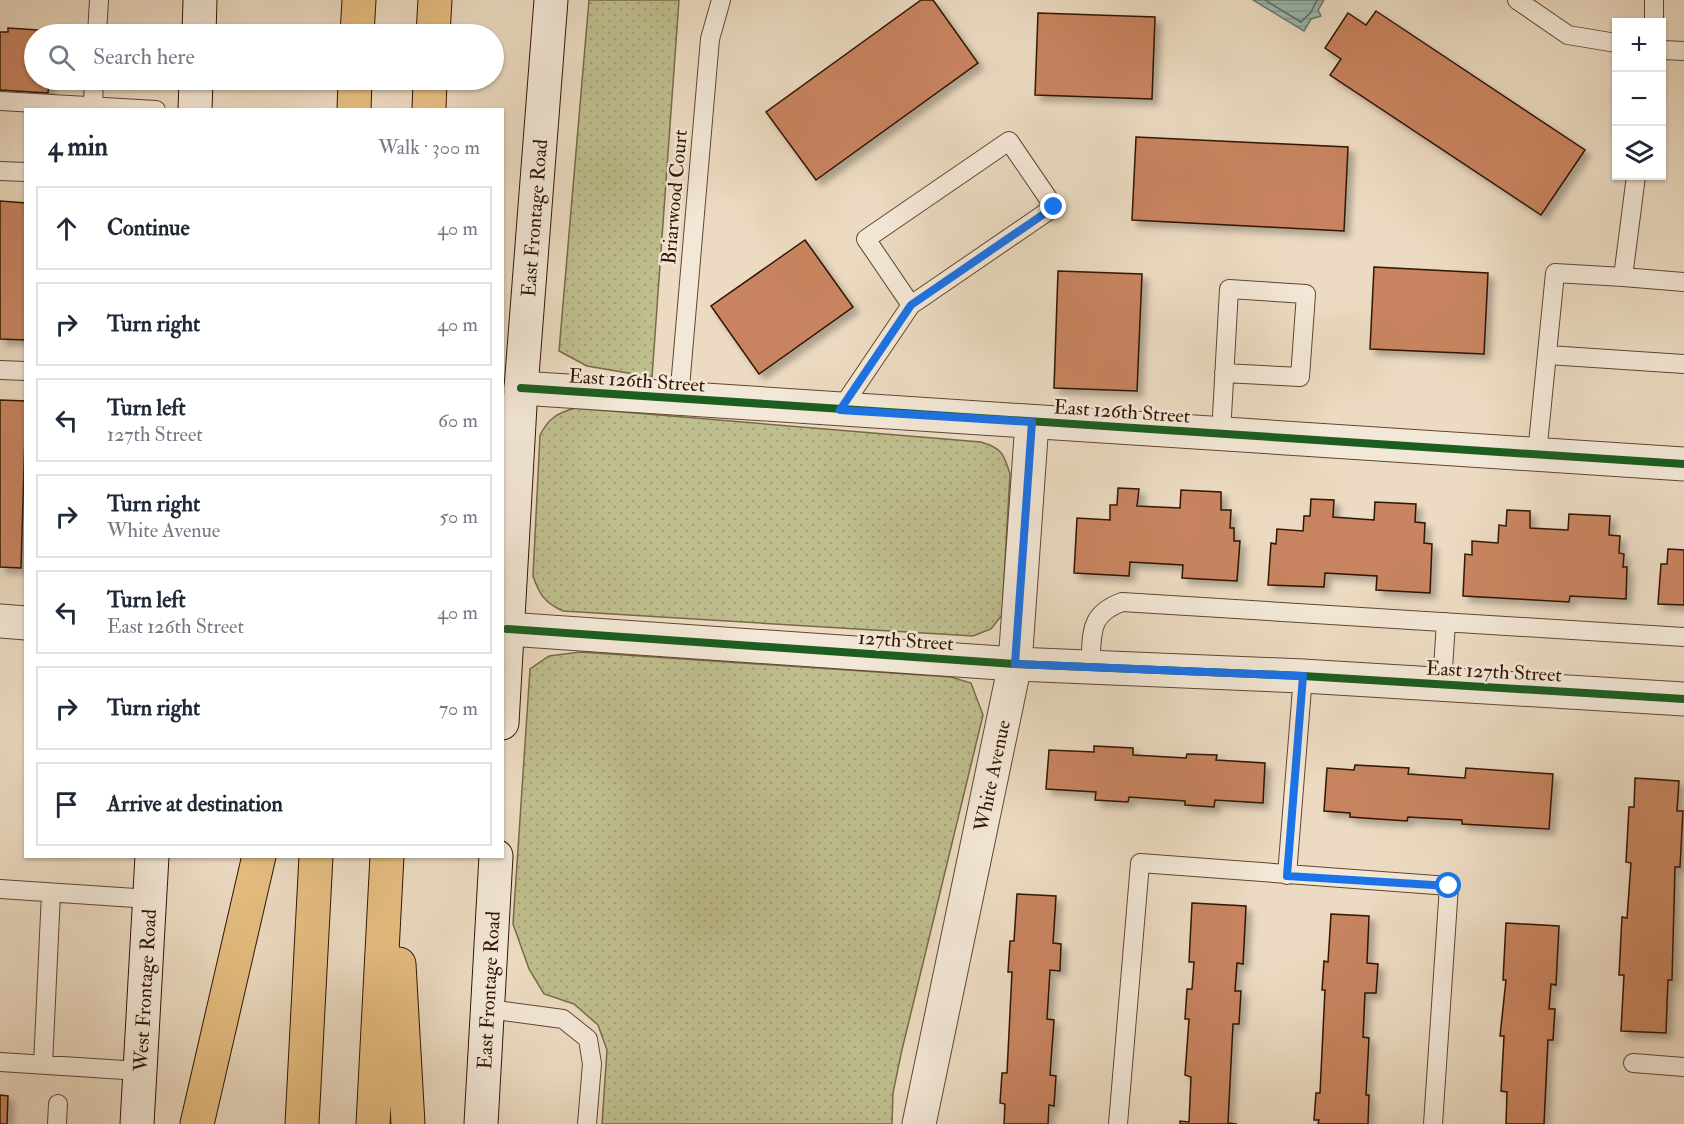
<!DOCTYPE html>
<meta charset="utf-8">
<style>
:root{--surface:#fff;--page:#f6f6f7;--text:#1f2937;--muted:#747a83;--line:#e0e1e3}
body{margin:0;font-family:"IM FELL Double Pica",serif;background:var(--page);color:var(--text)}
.controls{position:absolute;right:18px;top:18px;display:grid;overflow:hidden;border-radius:0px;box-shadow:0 2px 4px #0004}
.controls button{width:54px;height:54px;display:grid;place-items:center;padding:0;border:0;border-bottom:2px solid var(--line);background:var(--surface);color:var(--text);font:30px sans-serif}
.stop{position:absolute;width:18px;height:18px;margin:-14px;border:4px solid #1a73e8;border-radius:50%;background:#fff}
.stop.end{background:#1a73e8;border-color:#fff;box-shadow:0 2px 6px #0008}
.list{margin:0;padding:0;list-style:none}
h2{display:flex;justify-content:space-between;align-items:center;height:78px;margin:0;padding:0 24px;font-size:26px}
h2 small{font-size:20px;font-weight:400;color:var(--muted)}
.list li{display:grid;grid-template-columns:39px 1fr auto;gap:18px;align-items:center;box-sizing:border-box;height:84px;margin:0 12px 12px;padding:0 12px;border:2px solid var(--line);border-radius:0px}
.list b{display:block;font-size:22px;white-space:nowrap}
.list p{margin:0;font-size:20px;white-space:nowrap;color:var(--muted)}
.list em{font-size:20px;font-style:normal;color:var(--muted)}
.icon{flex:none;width:33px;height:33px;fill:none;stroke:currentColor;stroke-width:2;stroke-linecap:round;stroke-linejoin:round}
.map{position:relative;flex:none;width:1684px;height:1124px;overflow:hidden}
.search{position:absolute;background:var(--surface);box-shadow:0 2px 4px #0004;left:24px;top:24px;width:480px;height:66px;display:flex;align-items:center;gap:15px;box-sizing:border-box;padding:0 21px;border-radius:33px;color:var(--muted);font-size:22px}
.panel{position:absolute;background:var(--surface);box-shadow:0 2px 4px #0004;left:24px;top:108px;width:480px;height:750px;border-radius:0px}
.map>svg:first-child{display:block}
.grass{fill:url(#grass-dots);stroke:#786a48;stroke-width:1.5}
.water{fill:url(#water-rules);stroke:#6f796c;stroke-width:1.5}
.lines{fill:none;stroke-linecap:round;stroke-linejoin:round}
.shore{stroke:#65685a;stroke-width:1.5}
.building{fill:#c88460;stroke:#311502;stroke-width:1.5;filter:url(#shadow)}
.lane-casing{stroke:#604632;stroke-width:20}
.street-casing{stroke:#604632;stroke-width:35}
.secondary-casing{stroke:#311502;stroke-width:35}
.highway-casing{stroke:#311502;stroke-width:35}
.lane{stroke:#f3e8d7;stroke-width:18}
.street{stroke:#f3e8d7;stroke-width:33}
.secondary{stroke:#f3e8d7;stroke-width:33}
.highway{stroke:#e6be81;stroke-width:33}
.cycleway-casing{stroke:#f3e8d7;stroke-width:11}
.cycleway{stroke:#1b5e20;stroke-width:8}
.route{stroke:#1a73e8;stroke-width:8}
.labels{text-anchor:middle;stroke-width:5;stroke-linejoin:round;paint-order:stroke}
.street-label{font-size:20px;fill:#311502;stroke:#f3e8d7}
</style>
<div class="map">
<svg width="1684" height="1124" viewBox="0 0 1684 1124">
<defs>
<pattern id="grass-dots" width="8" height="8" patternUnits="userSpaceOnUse" patternTransform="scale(1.5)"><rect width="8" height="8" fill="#bfbe8e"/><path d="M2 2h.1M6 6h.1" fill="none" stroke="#a5a279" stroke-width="1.8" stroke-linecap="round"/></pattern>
<pattern id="water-rules" width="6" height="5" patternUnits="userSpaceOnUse" patternTransform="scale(1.5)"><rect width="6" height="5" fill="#99bbb2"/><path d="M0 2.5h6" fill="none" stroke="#84a097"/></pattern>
<filter id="shadow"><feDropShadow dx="5.5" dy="5.5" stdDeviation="3" flood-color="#0004"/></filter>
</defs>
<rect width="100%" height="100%" fill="#ecdbc2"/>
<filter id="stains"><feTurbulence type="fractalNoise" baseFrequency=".00333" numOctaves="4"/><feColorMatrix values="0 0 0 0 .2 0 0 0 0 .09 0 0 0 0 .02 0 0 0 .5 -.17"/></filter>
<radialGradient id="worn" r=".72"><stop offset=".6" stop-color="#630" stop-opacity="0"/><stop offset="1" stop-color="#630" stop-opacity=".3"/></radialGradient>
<!-- grass -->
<path class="grass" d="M589 0H679L652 377 587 366 559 351Z
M575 408 981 442C1002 448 1004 454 1010 474L1002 615 991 629 973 636 563 611C545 603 539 594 533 576L540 435C549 418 557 413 575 408Z
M580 652 951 677 971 683 983 715 901 1054 893 1093 892 1124H602L607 1050 598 1025 574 1004 544 994 529 969 513 924 530 669 549 656Z"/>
<!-- water -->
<path class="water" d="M1253 0H1324L1318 10 1321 16 1311 19 1304 31Z"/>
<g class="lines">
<!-- shore -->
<path class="shore" d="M1265 0 1301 22 1311 12 1317 0"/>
</g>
<!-- building -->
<path class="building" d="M921 0H933L978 63 816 180 766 112Z
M1376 11 1585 150 1541 215 1330 75 1341 59 1325 48 1348 13 1366 25Z
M1038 13 1155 17 1152 99 1035 95Z
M8 28 52 31V34H34V80H49L48 93 0 90V32H8Z
M1136 137 1348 147 1344 231 1132 220Z
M0 201 26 203V340L0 339Z
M805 240 853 307 759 374 711 306Z
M1374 267 1488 273 1484 354 1370 349Z
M1058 271 1142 274 1137 391 1054 388Z
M0 400 26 401 21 568 0 567Z
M1118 488 1139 489 1137 506 1180 508 1181 490 1221 492V510H1231L1230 528H1234V541H1240L1237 581 1182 578 1183 565 1130 562 1129 576 1074 573 1077 518 1110 520V505H1117Z
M1311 499 1334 500 1333 517 1374 520 1375 502 1416 504 1415 522 1425 523 1424 543 1432 544 1430 593 1376 590 1377 576 1325 573 1324 587 1268 585 1271 543 1276 544 1277 529 1303 531 1304 516H1310Z
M1507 510 1530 511V528L1568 530 1569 514 1610 516 1609 535 1620 536 1619 553 1624 554 1623 567H1627L1626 599 1570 596 1569 602 1463 596 1465 554 1472 555V541L1498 543 1499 525 1506 526Z
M1668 549 1684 550V605L1658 604 1661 564H1667Z
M1094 746 1133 748V755L1186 758 1187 754 1217 755 1216 760 1265 763 1263 803 1215 800 1214 807 1185 805V801L1129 797 1128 802 1095 800 1096 792 1046 789 1049 750 1094 752Z
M1355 765 1409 768 1408 774 1465 778 1466 768 1553 774 1549 829 1462 824V820L1408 817 1407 821 1350 817V813L1324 811 1327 768 1354 770Z
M1635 778 1679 781 1677 811H1683L1680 867H1675L1672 980H1668L1666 1033 1621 1031 1624 975H1619L1622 917 1627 918 1631 863 1626 862 1629 807H1634Z
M1017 894 1056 896 1053 943 1061 944 1060 971 1050 970 1047 1019 1054 1020 1050 1075 1056 1076 1054 1106 1049 1105 1048 1124H1004L1005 1104 1000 1103 1002 1073H1007L1012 972H1008L1010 941H1014Z
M1192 903 1246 906 1243 964 1237 963 1235 991H1241L1239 1024H1233L1228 1123 1237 1124H1180V1121L1189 1122 1191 1077 1185 1075 1189 1019H1185L1187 989H1192L1194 962H1189Z
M1331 914 1369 916 1367 963 1378 964 1376 993H1365L1363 1037 1369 1038 1366 1095H1369L1368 1124H1318L1319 1120H1314L1316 1093H1320L1325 990H1322L1324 961 1328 962Z
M1506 923 1559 926 1556 985 1551 984 1549 1009H1555L1553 1040H1548L1544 1124H1506L1507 1092 1501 1091 1504 1036H1500L1506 980H1503Z
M0 1095 8 1096 7 1124H0Z"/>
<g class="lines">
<defs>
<path id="lane" d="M1517 0 1568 35 1616 43
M1654 22V0
M97 34 99 0
M1662 50 1684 51
M0 101 156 110
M93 105 94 80
M1009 141 1054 207 911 305 866 239Z
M0 171 26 172
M1623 277 1684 282
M1548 355 1684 364
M0 370 26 371
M679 399 710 39 721 0
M840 410 911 305
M1221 434 1229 289 1306 294 1300 377 1224 373
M1537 454 1555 273 1623 277 1636 176
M1090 667C1093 634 1087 615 1122 602L1684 637
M1442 684 1446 622
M1287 875 1303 676
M0 889 150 899
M488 1009 563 1019 588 1039 592 1064 587 1124
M0 1062 140 1071
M1633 1063 1684 1067
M43 1065 51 893
M57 1124 58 1104
M1118 1124 1140 863 1449 886 1433 1124"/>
<g id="street">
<path d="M521 388 1684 464"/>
<path d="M0 621 26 623"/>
<path d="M507 629 1015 664 1303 676 1684 699"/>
<path id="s1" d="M919 1124 1015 664 1032 422"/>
</g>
<g id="secondary">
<path d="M199 34 200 0"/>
<path d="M195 110 196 80"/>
<path id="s2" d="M502 723 521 388 551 0"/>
<path id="s3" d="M137 1124 152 856"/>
<path id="s4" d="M481 1124 496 856"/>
</g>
<path id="highway" d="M357 34 359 0
M433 34 435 0
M354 110 355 80
M429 110 430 80
M399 964 408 1124
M197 1124 259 856
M302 1124 316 856
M373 1124 387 856"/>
</defs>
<!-- lane casing -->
<use href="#lane" class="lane-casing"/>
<!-- street casing -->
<use href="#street" class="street-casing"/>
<!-- secondary casing -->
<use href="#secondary" class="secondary-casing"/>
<!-- highway casing -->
<use href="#highway" class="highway-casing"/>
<!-- lane -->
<use href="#lane" class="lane"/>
<!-- street -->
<use href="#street" class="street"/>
<!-- secondary -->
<use href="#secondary" class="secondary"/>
<!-- highway -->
<use href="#highway" class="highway"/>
<defs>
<path id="cycleway" d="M521 388 1684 464
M507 629 1015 664 1303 676 1684 699"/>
</defs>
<!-- cycleway casing -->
<use href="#cycleway" class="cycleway-casing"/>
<!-- cycleway -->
<use href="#cycleway" class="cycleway"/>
</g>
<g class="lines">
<!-- route -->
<path class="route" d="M1054 207 911 305 840 410 1032 422 1015 664 1303 676 1287 876 1449 886"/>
</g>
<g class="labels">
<!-- street labels -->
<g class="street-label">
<text transform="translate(674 197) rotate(-85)" y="7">Briarwood Court</text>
<text dy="7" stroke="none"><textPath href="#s2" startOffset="506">East Frontage Road</textPath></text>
<text transform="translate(637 380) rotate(4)" y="7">East 126th Street</text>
<text transform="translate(1122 411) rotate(4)" y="7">East 126th Street</text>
<text transform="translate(906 640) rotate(4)" y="7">127th Street</text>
<text transform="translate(1494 671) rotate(3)" y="7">East 127th Street</text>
<text dy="7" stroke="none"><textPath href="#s1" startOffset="356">White Avenue</textPath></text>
<text dy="7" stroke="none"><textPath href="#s3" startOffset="134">West Frontage Road</textPath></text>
<text dy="7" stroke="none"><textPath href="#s4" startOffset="134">East Frontage Road</textPath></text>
</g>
</g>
<rect width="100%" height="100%" filter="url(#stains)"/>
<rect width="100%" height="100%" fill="url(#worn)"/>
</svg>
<div class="controls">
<button>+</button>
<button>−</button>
<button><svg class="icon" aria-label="layers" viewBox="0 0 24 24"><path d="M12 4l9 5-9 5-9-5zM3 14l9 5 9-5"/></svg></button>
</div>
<div class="stop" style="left:1449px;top:886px"></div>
<div class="stop end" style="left:1054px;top:207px"></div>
<div class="search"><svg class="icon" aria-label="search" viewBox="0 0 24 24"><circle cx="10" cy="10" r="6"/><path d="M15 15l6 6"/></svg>Search here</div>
<section class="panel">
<h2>4 min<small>Walk · 300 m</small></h2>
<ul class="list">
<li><svg class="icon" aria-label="ahead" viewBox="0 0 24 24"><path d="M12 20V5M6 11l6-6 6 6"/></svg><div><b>Continue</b></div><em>40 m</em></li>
<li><svg class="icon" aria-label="right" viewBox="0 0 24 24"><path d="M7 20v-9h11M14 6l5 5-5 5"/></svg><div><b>Turn right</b></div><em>40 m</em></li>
<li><svg class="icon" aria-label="left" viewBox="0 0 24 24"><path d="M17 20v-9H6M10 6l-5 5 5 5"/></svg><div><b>Turn left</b><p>127th Street</p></div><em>60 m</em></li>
<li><svg class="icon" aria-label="right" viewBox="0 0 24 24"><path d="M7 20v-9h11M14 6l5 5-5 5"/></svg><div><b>Turn right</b><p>White Avenue</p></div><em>50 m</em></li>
<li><svg class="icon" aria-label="left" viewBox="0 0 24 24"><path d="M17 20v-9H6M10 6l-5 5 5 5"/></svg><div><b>Turn left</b><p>East 126th Street</p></div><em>40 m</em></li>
<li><svg class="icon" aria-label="right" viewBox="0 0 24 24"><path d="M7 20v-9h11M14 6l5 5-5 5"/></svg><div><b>Turn right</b></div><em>70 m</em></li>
<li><svg class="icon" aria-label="arrive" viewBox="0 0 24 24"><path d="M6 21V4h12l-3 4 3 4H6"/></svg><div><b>Arrive at destination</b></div></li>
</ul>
</section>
</div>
